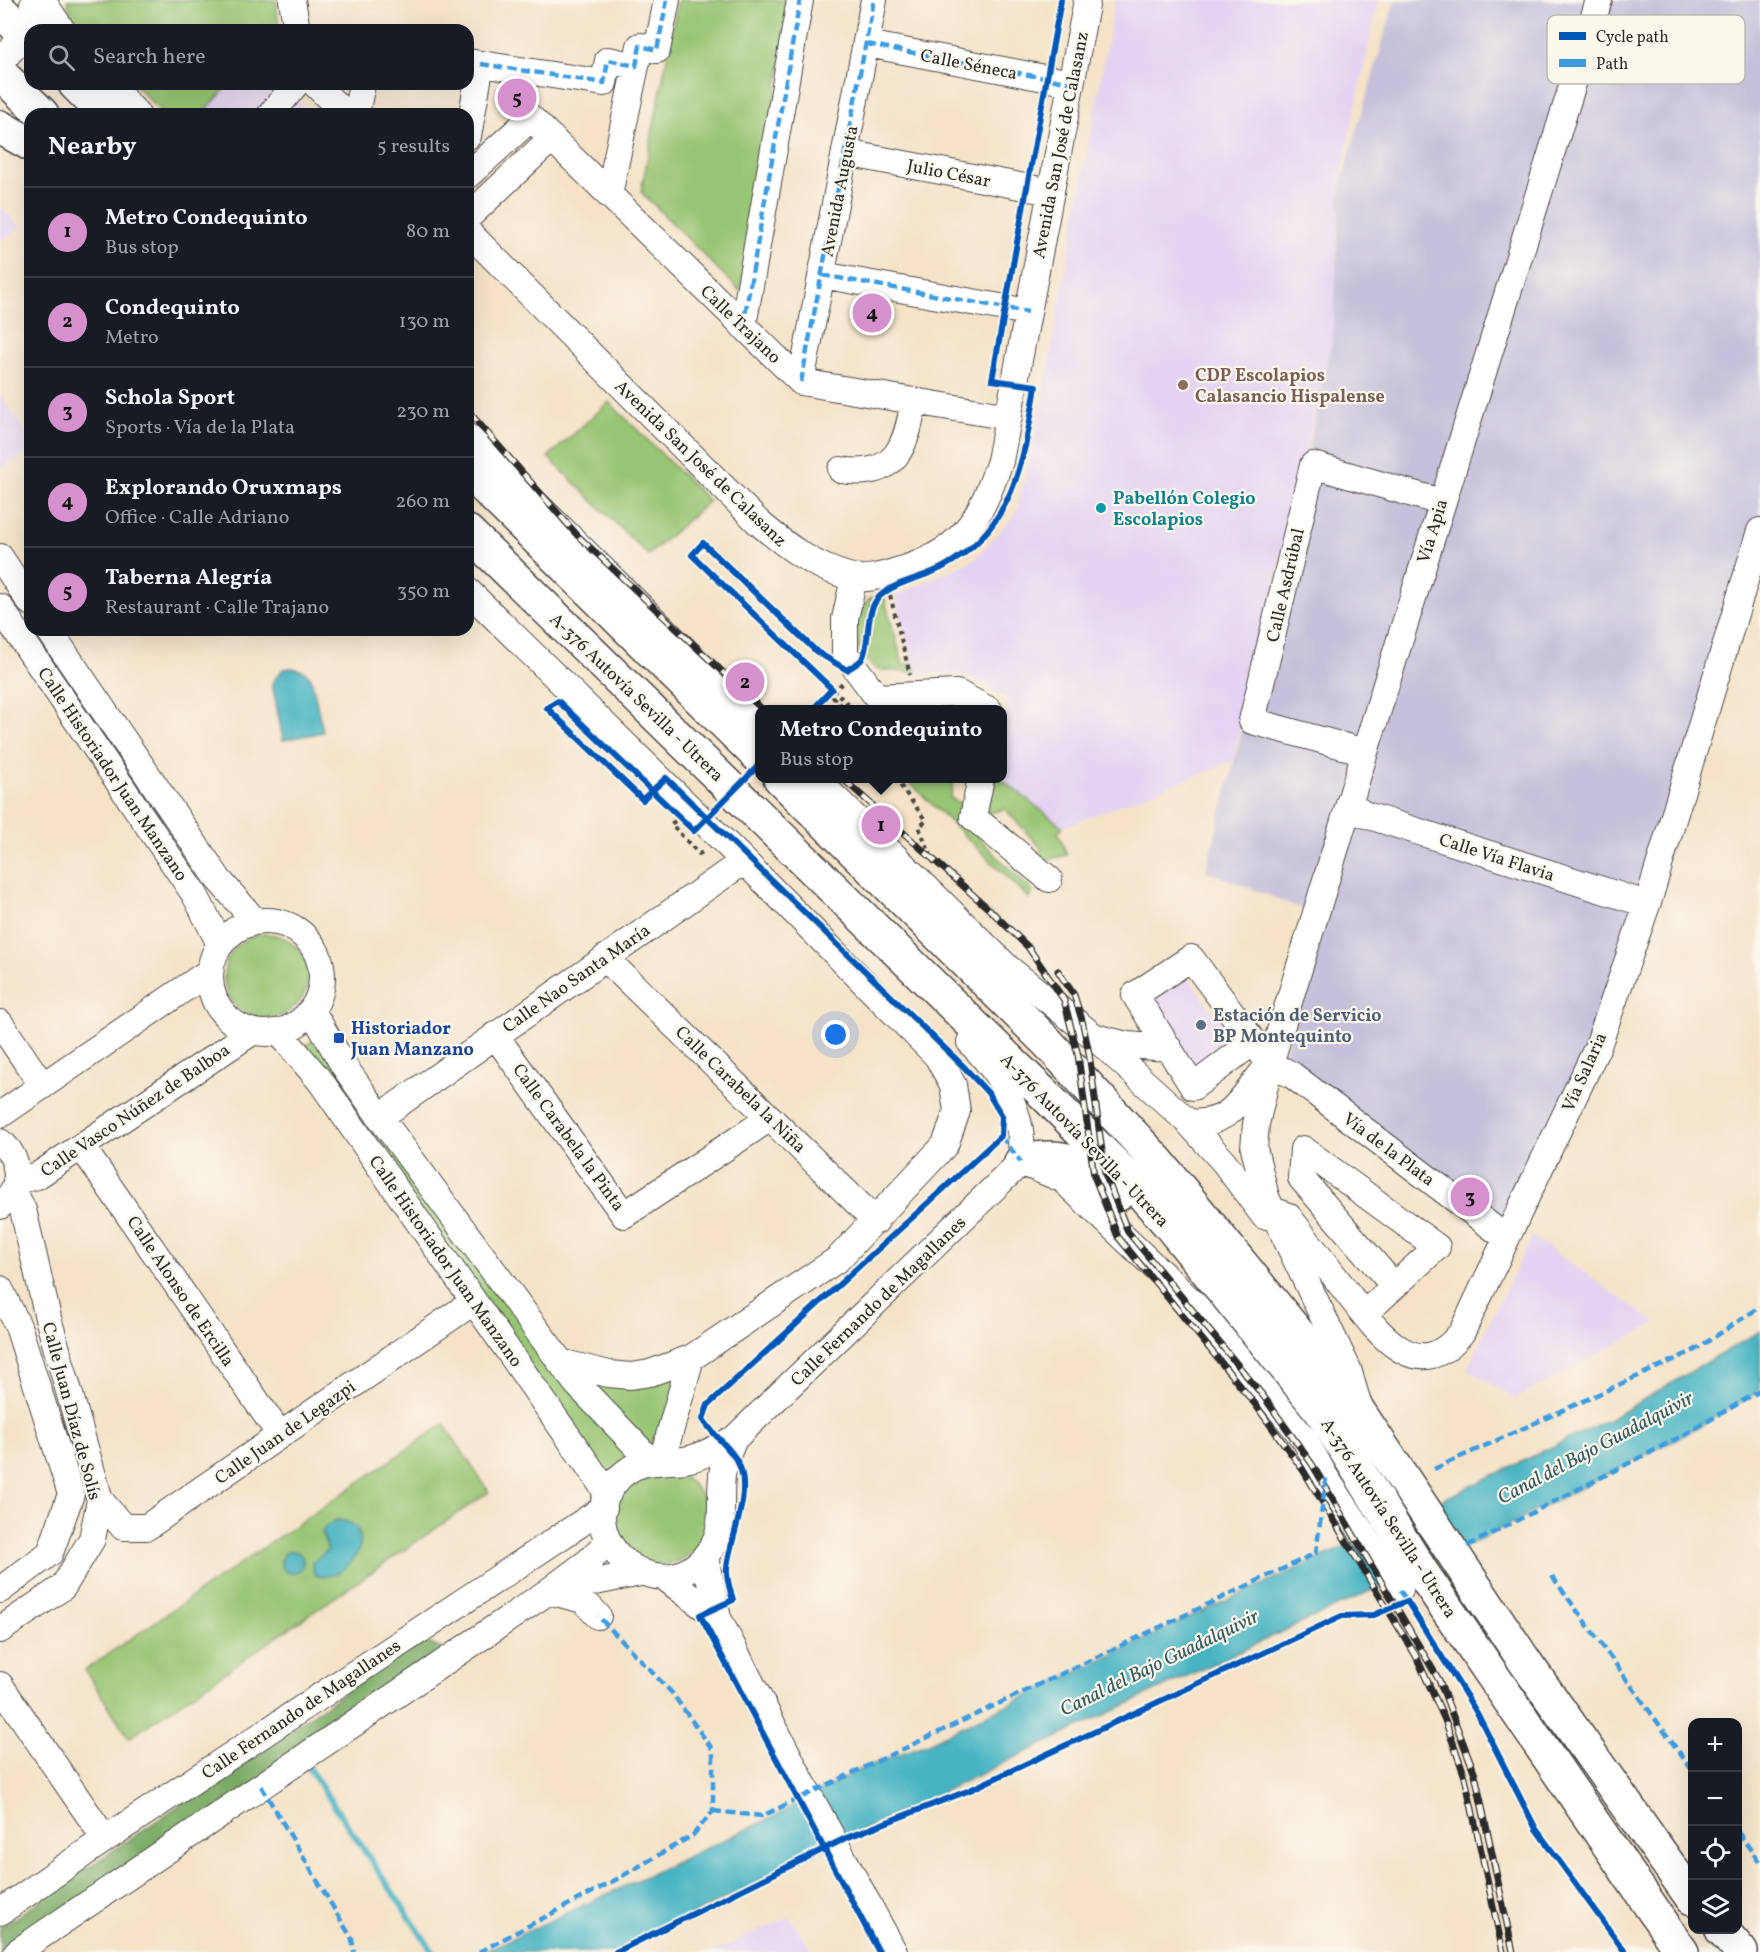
<!DOCTYPE html>
<meta charset="utf-8">
<style>
:root{--surface:#171b24;--page:#242831;--text:#f1f3f6;--muted:#9ea1a6;--line:#363941;--accent:#d690ce}
body{margin:0;font-family:Vollkorn,serif;background:var(--page);color:var(--text)}
.controls{position:absolute;right:18px;bottom:18px;display:grid;overflow:hidden;border-radius:12px;box-shadow:0 6px 24px #0002}
.controls button{width:54px;height:54px;display:grid;place-items:center;padding:0;border:0;border-bottom:2px solid var(--line);background:var(--surface);color:var(--text);font:30px sans-serif}
.you{position:absolute;left:836px;top:1035px;width:21px;height:21px;margin:-15px;border:4px solid #fff;border-radius:50%;background:#1a73e8;box-shadow:0 0 0 9px #1a73e833}
.badge{display:grid;place-items:center;width:39px;height:39px;border-radius:50%;background:var(--accent);color:#111;font-size:20px;font-weight:700}
.pin{position:absolute;translate:-50% -50%;border:3px solid #fff;box-shadow:0 2px 6px #0006}
.popup{position:absolute;left:755px;top:705px;width:252px;height:78px;box-sizing:border-box;display:grid;place-content:center;border-radius:12px;background:var(--surface);filter:drop-shadow(0 2px 4px #0005);font-size:20px;white-space:nowrap;color:var(--muted)}
.popup b{font-size:22px;color:var(--text)}
.popup::after{content:'';position:absolute;left:50%;top:100%;margin-left:-12px;border:12px solid transparent;border-top-color:var(--surface)}
.list{margin:0;padding:0;list-style:none}
h2{display:flex;justify-content:space-between;align-items:center;height:78px;margin:0;padding:0 24px;font-size:26px}
h2 small{font-size:20px;font-weight:400;color:var(--muted)}
.list li{display:grid;grid-template-columns:39px 1fr auto;gap:18px;align-items:center;box-sizing:border-box;height:90px;padding:0 24px;border-top:2px solid var(--line)}
.list b{display:block;font-size:22px;white-space:nowrap}
.list p{margin:0;font-size:20px;white-space:nowrap;color:var(--muted)}
.list em{font-size:20px;font-style:normal;color:var(--muted)}
.icon{flex:none;width:33px;height:33px;fill:none;stroke:currentColor;stroke-width:2;stroke-linecap:round;stroke-linejoin:round}
.map{position:relative;flex:none;width:1760px;height:1952px;overflow:hidden}
.search{position:absolute;background:var(--surface);box-shadow:0 6px 24px #0002;left:24px;top:24px;width:450px;height:66px;display:flex;align-items:center;gap:15px;box-sizing:border-box;padding:0 21px;border-radius:18px;color:var(--muted);font-size:22px}
.panel{position:absolute;background:var(--surface);box-shadow:0 6px 24px #0002;left:24px;top:108px;width:450px;height:528px;border-radius:18px}
.map>svg:first-child{display:block}
.built{fill:#e4d3f2}
.industrial{fill:#c6c0da}
.green{fill:#98c573;stroke:#62784f;stroke-width:1.5}
.forest{fill:#7aaa65;stroke:#526a48;stroke-width:1.5}
.water{fill:#47b4c2;stroke:#397076;stroke-width:1.5}
.lines{fill:none;stroke-linecap:round;stroke-linejoin:round}
.stream{stroke:#47b4c2;stroke-width:6}
.minor-casing{stroke:#494643;stroke-width:28}
.major-casing{stroke:#494643;stroke-width:36}
.path{stroke:#494643;stroke-width:4;stroke-dasharray:4.5 4.5;stroke-linecap:butt}
.minor{stroke:#fff;stroke-width:26}
.major{stroke:#fff;stroke-width:33}
.rail-casing{stroke:#2b2b2b;stroke-width:7}
.rail{stroke:#fbf7ec;stroke-width:4.5;stroke-dasharray:14;stroke-linecap:butt}
.path-bridge{stroke:#494643;stroke-width:4;stroke-dasharray:4.5 4.5;stroke-linecap:butt}
.quiet{stroke:#3d9ce1;stroke-width:4.5;stroke-dasharray:9 4.5;stroke-linecap:butt}
.cycleway-casing{stroke:#fbf7ec;stroke-width:10}
.cycleway{stroke:#0057b8;stroke-width:6}
.education-dot{fill:#8d6e63;stroke:#fbf7ec;stroke-width:2}
.culture-dot{fill:#0f9aa8;stroke:#fbf7ec;stroke-width:2}
.service-dot{fill:#5c6f8a;stroke:#fbf7ec;stroke-width:2}
.transit-dot{fill:#1a4fb4;stroke:#fbf7ec;stroke-width:2}
.labels{text-anchor:middle;stroke-width:4.5;stroke-linejoin:round;paint-order:stroke}
.street-label{font-size:18px;fill:#2b2b2b;stroke:#fbf7ec}
.education-label{font-size:18px;font-weight:bold;fill:#785e54;stroke:#fbf7ec;text-anchor:start}
.culture-label{font-size:18px;font-weight:bold;fill:#0d838f;stroke:#fbf7ec;text-anchor:start}
.service-label{font-size:18px;font-weight:bold;fill:#4e5e75;stroke:#fbf7ec;text-anchor:start}
.transit-label{font-size:18px;font-weight:bold;fill:#164399;stroke:#fbf7ec;text-anchor:start}
.water-label{font-size:20px;font-style:italic;fill:#355b60;stroke:#fbf7ec}
.key{fill:#fbf7ec;stroke:#bdbab2;stroke-width:1.5}
.key-label{font-size:16px;fill:#2b2b2b}
</style>
<div class="map">
<svg width="1760" height="1952" viewBox="0 0 1760 1952">
<rect width="100%" height="100%" fill="#fbf7ec"/>
<filter id="ink" filterUnits="userSpaceOnUse"><feTurbulence type="fractalNoise" baseFrequency=".0167" numOctaves="2"/><feDisplacementMap in="SourceGraphic" scale="12" xChannelSelector="R" yChannelSelector="G"/><feConvolveMatrix kernelMatrix="1 2 1 2 8 2 1 2 1" color-interpolation-filters="sRGB"/></filter>
<filter id="wash" filterUnits="userSpaceOnUse"><feTurbulence type="fractalNoise" baseFrequency=".008" numOctaves="4" result="noise"/><feDisplacementMap in="SourceGraphic" scale="24" xChannelSelector="R" yChannelSelector="G"/><feGaussianBlur stdDeviation="1.35" result="paint"/><feColorMatrix in="noise" values="0 0 0 0 0 0 0 0 0 0 0 0 0 0 0 0 0 1.4 0 .05"/><feComposite in="paint" operator="in"/></filter>
<g filter="url(#wash)">
<rect width="100%" height="100%" fill="#f5e2c8"/>
<!-- built -->
<path class="built" d="M1115 0H1378L1339 187 1333 336 1233 761 1063 827 1001 779 1003 727 1008 699 966 675 916 673 895 596 974 560 1015 515 1036 434Z
M230 84H285L309 114H202Z
M0 206 21 227 0 241Z
M0 395 30 439V451L0 469Z
M1185 972 1214 1014 1220 1010 1238 1035 1186 1071 1170 1049 1182 1040 1151 996Z
M1532 1236 1656 1323 1515 1399 1467 1369Z
M790 1917 812 1952H712Z"/>
<!-- industrial -->
<path class="industrial" d="M1395 0H1760V551L1653 909 1504 1225 1283 1057 1326 918 1206 871 1274 607 1333 336 1340 187Z"/>
<!-- green -->
<path class="green" d="M67 0H276L279 30H81L74 23Z
M678 0H793L740 291 641 192Z
M134 84H230L202 114H163Z
M609 402 709 501 648 555 548 457Z
M884 597 903 665 913 663 916 673 876 669 864 658C868 640 870 610 884 597Z
M870 598H874L865 624 860 652C852 631 857 615 870 598Z
M906 779H954L950 798C972 806 957 813 968 826 988 849 1011 870 1033 892L1029 898Z
M991 779H1001L1063 827 1058 832 1067 855 1036 862 1033 858 1042 849 1005 809 986 814Z
M224 976a42 42 0 1 1 84 0a42 42 0 1 1-84 0Z
M316 1039 636 1455 606 1478 304 1046Z
M682 1370 658 1452 575 1375Z
M444 1424 489 1492 129 1738 85 1670Z
M615 1518a46 46 0 1 1 92 0a46 46 0 1 1-92 0Z"/>
<!-- forest -->
<path class="forest" d="M421 1640 449 1652 6 1952H0V1928Z"/>
<!-- water -->
<path class="water" d="M292 668 304 671 311 678 323 732 283 740 272 683 283 669Z
M1760 1331V1391L1680 1437 1467 1546 1159 1689 846 1838 618 1952H483L775 1816 859 1770 926 1744 1199 1613 1342 1548 1612 1418Z
M336 1520C340 1521 347 1521 350 1523 377 1537 346 1586 314 1574L312 1563 328 1550 322 1533 326 1526Z
M281 1562a11 11 0 1 1 22 0a11 11 0 1 1-22 0Z"/>
<g class="lines">
<!-- stream -->
<path class="stream" d="M306 1764 433 1952"/>
</g>
</g>
<g filter="url(#ink)">
<g class="lines">
<defs>
<path id="minor" d="M42 0 62 30
M292 0 297 30
M867 44 1071 83
M0 62C18 45 30 25 34 0
M468 62 481 64 468 136
M481 64 604 83 608 60 636 66
M109 84 137 114
M315 84 345 114
M271 114 296 84
M356 114 362 84
M846 153 1051 192
M468 175 531 118 801 382 1009 417
M609 195 640 46 657 50 667 0
M468 217 552 138
M468 232 758 522C786 546 815 568 852 577 866 581 883 575 897 571 961 553 979 522 1000 461L1087 0
M822 275 1028 312
M743 326 800 0
M801 382 874 0
M468 437 760 724
M841 470C896 479 906 447 914 401
M0 557 30 602
M854 578 845 619V654L877 697 957 693 989 710
M468 591 744 861 937 1056 953 1085 957 1111 945 1145 838 1259 691 1358 650 1373 631 1376 609 1374 560 1362
M0 607 195 895 220 944
M49 630 219 880 255 921
M1365 752 1252 721 1313 465 1441 502
M815 778 1009 969 1092 1035 1188 1122 1224 1162 1264 1216
M981 778 973 817 1049 879
M1349 803 1363 814 1640 902 1649 899
M210 977a56 56 0 1 1 112 0a56 56 0 1 1-112 0Z
M605 958 876 1221
M312 1011 344 1066 380 1117 576 1383 651 1461
M0 1023 42 1085
M279 1032 321 1082 608 1494
M495 1035 624 1215 770 1118
M1096 1037 1127 1045 1169 1048
M970 1042C1002 1075 1026 1114 1021 1162
M1253 1042 1193 1087 1135 995 1191 958 1270 1064 1292 1075 1505 1237
M0 1115 210 971
M380 1117 744 861
M1188 1122C1231 1126 1239 1100 1264 1071
M0 1142C14 1151 22 1175 13 1191 10 1196 4 1201 0 1206
M82 1147 280 1435
M1021 1162 1062 1179 1194 1304 1305 1440 1326 1478 1400 1590
M16 1181 37 1176 252 1032
M1278 1212 1288 1216C1306 1239 1324 1263 1342 1286 1372 1324 1415 1393 1462 1332L1598 1046 1649 899 1760 531
M0 1289 18 1326 71 1494 50 1553 0 1590
M1364 1314 1437 1247 1303 1149 1301 1178 1394 1286
M1357 1400 1348 1369 1266 1197 1254 1148 1256 1124 1270 1064 1365 752 1599 0
M734 1439C730 1449 725 1459 723 1469 718 1493 726 1524 713 1545 666 1625 560 1535 620 1477 640 1458 659 1463 684 1460 701 1458 718 1447 734 1439L1021 1162
M662 1460 691 1358
M100 1500 123 1527H147L473 1302
M705 1558 718 1618 802 1782 894 1952
M664 1577 718 1618
M555 1590 640 1573
M552 1592 583 1600 598 1616
M0 1630 63 1587 92 1539 100 1500 48 1318 23 1210 13 1190
M0 1685 105 1839
M0 1912 105 1839 604 1508
M17 1952 549 1591 589 1561 608 1542"/>
<path id="major" d="M0 10 30 40
M0 73 42 114
M75 84 105 114
M0 127 30 144
M468 471 760 758
M468 532 1049 1099 1130 1180 1168 1223 1321 1411 1421 1571 1682 1952
M780 778 1048 1043 1158 1162 1345 1391 1526 1663 1692 1898
M1021 1162C1069 1150 1083 1165 1117 1195
M1722 1930 1741 1952"/>
</defs>
<!-- minor casing -->
<use href="#minor" class="minor-casing"/>
<!-- major casing -->
<use href="#major" class="major-casing"/>
<!-- path -->
<path class="path" d="M890 595 910 675
M842 683 831 695 845 710
M812 710 832 689 692 555 703 543 823 658
M895 778 926 821 919 827 934 863
M675 821 671 824 699 854 705 851"/>
<!-- minor -->
<use href="#minor" class="minor"/>
<!-- major -->
<use href="#major" class="major"/>
<defs>
<path id="rail" d="M468 411 578 536 763 710
M842 778 990 910 1028 947 1064 1000 1078 1055 1094 1176 1118 1237 1255 1404 1303 1470 1416 1656 1445 1720 1465 1777 1503 1952
M1058 971 1074 995 1082 1020 1089 1053 1105 1174 1128 1232 1264 1397 1312 1464 1439 1680 1475 1774 1513 1952"/>
</defs>
<!-- rail casing -->
<use href="#rail" class="rail-casing"/>
<!-- rail -->
<use href="#rail" class="rail"/>
<!-- path-bridge -->
<path class="path-bridge" d="M832 689 855 710
M640 797 547 708 558 701 694 831 760 764"/>
<!-- quiet -->
<path class="quiet" d="M867 44 1071 83
M481 64 604 83 608 60 636 66 640 46 657 50 667 0
M822 275 1028 312
M743 326 800 0
M801 382 874 0
M1001 1136 1021 1162
M1434 1469 1693 1351 1760 1307
M1467 1546 1680 1437 1760 1391
M1552 1576 1692 1770
M1400 1590 1410 1606
M261 1786 352 1939 354 1952
M713 1811 762 1816 1316 1553 1326 1478
M1738 1832 1760 1863
M479 1952 619 1878 693 1835 713 1811V1750L672 1693 598 1616"/>
<defs>
<path id="cycleway" d="M812 710 832 689 692 555 703 543 817 652 847 670C851 667 859 663 862 659 871 642 864 613 879 597 895 581 925 578 945 566 1015 527 1024 458 1036 386L992 380 1061 0
M760 764 694 831 558 701 547 708 643 800 644 798 666 778 964 1067 988 1093 1002 1116 1001 1136 708 1405 703 1419C712 1435 733 1449 740 1467 751 1497 730 1538 727 1568 726 1579 730 1589 733 1600L700 1615 879 1952
M616 1952 846 1838 970 1790 1342 1616 1374 1615 1407 1601 1477 1713 1536 1829 1625 1952"/>
</defs>
<!-- cycleway casing -->
<use href="#cycleway" class="cycleway-casing"/>
<!-- cycleway -->
<use href="#cycleway" class="cycleway"/>
</g>
</g>
<!-- markers -->
<circle class="education-dot" cx="1183" cy="385" r="6"/>
<circle class="culture-dot" cx="1101" cy="508" r="6"/>
<circle class="service-dot" cx="1201" cy="1025" r="6"/>
<rect class="transit-dot" x="333" y="1032" width="12" height="12" rx="3"/>
<g class="labels">
<!-- street labels -->
<g class="street-label">
<text transform="translate(969 64) rotate(11)" y="6">Calle Séneca</text>
<text transform="translate(1060 145) rotate(-79)" y="6">Avenida San José de Calasanz</text>
<text transform="translate(949 173) rotate(11)" y="6">Julio César</text>
<text transform="translate(839 191) rotate(-79)" y="6">Avenida Augusta</text>
<text transform="translate(741 324) rotate(44)" y="6">Calle Trajano</text>
<text transform="translate(701 463) rotate(44)" y="6">Avenida San José de Calasanz</text>
<text transform="translate(1432 531) rotate(-73)" y="6">Vía Apia</text>
<text transform="translate(1285 585) rotate(-77)" y="6">Calle Asdrúbal</text>
<text transform="translate(637 697) rotate(44)" y="6">A-376 Autovía Sevilla - Utrera</text>
<text transform="translate(113 774) rotate(56)" y="6">Calle Historiador Juan Manzano</text>
<text transform="translate(1497 857) rotate(18)" y="6">Calle Vía Flavia</text>
<text transform="translate(576 978) rotate(-35)" y="6">Calle Nao Santa María</text>
<text transform="translate(1584 1072) rotate(-66)" y="6">Vía Salaria</text>
<text transform="translate(741 1089) rotate(44)" y="6">Calle Carabela la Niña</text>
<text transform="translate(135 1110) rotate(-34)" y="6">Calle Vasco Núñez de Balboa</text>
<text transform="translate(569 1137) rotate(54)" y="6">Calle Carabela la Pinta</text>
<text transform="translate(1085 1140) rotate(46)" y="6">A-376 Autovía Sevilla - Utrera</text>
<text transform="translate(1389 1149) rotate(37)" y="6">Vía de la Plata</text>
<text transform="translate(446 1261) rotate(55)" y="6">Calle Historiador Juan Manzano</text>
<text transform="translate(181 1291) rotate(56)" y="6">Calle Alonso de Ercilla</text>
<text transform="translate(878 1301) rotate(-44)" y="6">Calle Fernando de Magallanes</text>
<text transform="translate(72 1411) rotate(75)" y="6">Calle Juan Díaz de Solís</text>
<text transform="translate(285 1432) rotate(-35)" y="6">Calle Juan de Legazpi</text>
<text transform="translate(1389 1518) rotate(57)" y="6">A-376 Autovía Sevilla - Utrera</text>
<text transform="translate(301 1709) rotate(-34)" y="6">Calle Fernando de Magallanes</text>
</g>
<!-- education labels -->
<g class="education-label">
<text x="1195" y="381">CDP Escolapios<tspan x="1195" dy="21">Calasancio Hispalense</tspan></text>
</g>
<!-- culture labels -->
<g class="culture-label">
<text x="1113" y="504">Pabellón Colegio<tspan x="1113" dy="21">Escolapios</tspan></text>
</g>
<!-- service labels -->
<g class="service-label">
<text x="1213" y="1021">Estación de Servicio<tspan x="1213" dy="21">BP Montequinto</tspan></text>
</g>
<!-- transit labels -->
<g class="transit-label">
<text x="351" y="1034">Historiador<tspan x="351" dy="21">Juan Manzano</tspan></text>
</g>
<!-- water labels -->
<g class="water-label">
<text transform="translate(1595 1447) rotate(-28)" y="7">Canal del Bajo Guadalquivir</text>
<text transform="translate(1159 1662) rotate(-26)" y="7">Canal del Bajo Guadalquivir</text>
</g>
</g>
<!-- legend -->
<rect x="1547" y="15" width="198" height="69" rx="9" class="key"/>
<rect x="1559" y="32" width="27" height="8" fill="#0057b8"/>
<rect x="1559" y="59" width="27" height="8" fill="#3d9ce1"/>
<g class="key-label">
<text x="1596" y="42">Cycle path</text>
<text x="1596" y="69">Path</text>
</g>
</svg>
<div class="controls">
<button>+</button>
<button>−</button>
<button><svg class="icon" aria-label="locate" viewBox="0 0 24 24"><circle cx="12" cy="12" r="6"/><path d="M12 2v4M12 18v4M2 12h4M18 12h4"/></svg></button>
<button><svg class="icon" aria-label="layers" viewBox="0 0 24 24"><path d="M12 4l9 5-9 5-9-5zM3 14l9 5 9-5"/></svg></button>
</div>
<div class="you"></div>
<div class="pin badge" style="left:881px;top:825px">1</div>
<div class="popup"><b>Metro Condequinto</b>Bus stop</div>
<div class="pin badge" style="left:745px;top:682px">2</div>
<div class="pin badge" style="left:1470px;top:1197px">3</div>
<div class="pin badge" style="left:872px;top:313px">4</div>
<div class="pin badge" style="left:517px;top:98px">5</div>
<div class="search"><svg class="icon" aria-label="search" viewBox="0 0 24 24"><circle cx="10" cy="10" r="6"/><path d="M15 15l6 6"/></svg>Search here</div>
<section class="panel">
<h2>Nearby<small>5 results</small></h2>
<ul class="list">
<li><span class="badge">1</span><div><b>Metro Condequinto</b><p>Bus stop</p></div><em>80 m</em></li>
<li><span class="badge">2</span><div><b>Condequinto</b><p>Metro</p></div><em>130 m</em></li>
<li><span class="badge">3</span><div><b>Schola Sport</b><p>Sports · Vía de la Plata</p></div><em>230 m</em></li>
<li><span class="badge">4</span><div><b>Explorando Oruxmaps</b><p>Office · Calle Adriano</p></div><em>260 m</em></li>
<li><span class="badge">5</span><div><b>Taberna Alegría</b><p>Restaurant · Calle Trajano</p></div><em>350 m</em></li>
</ul>
</section>
</div>
